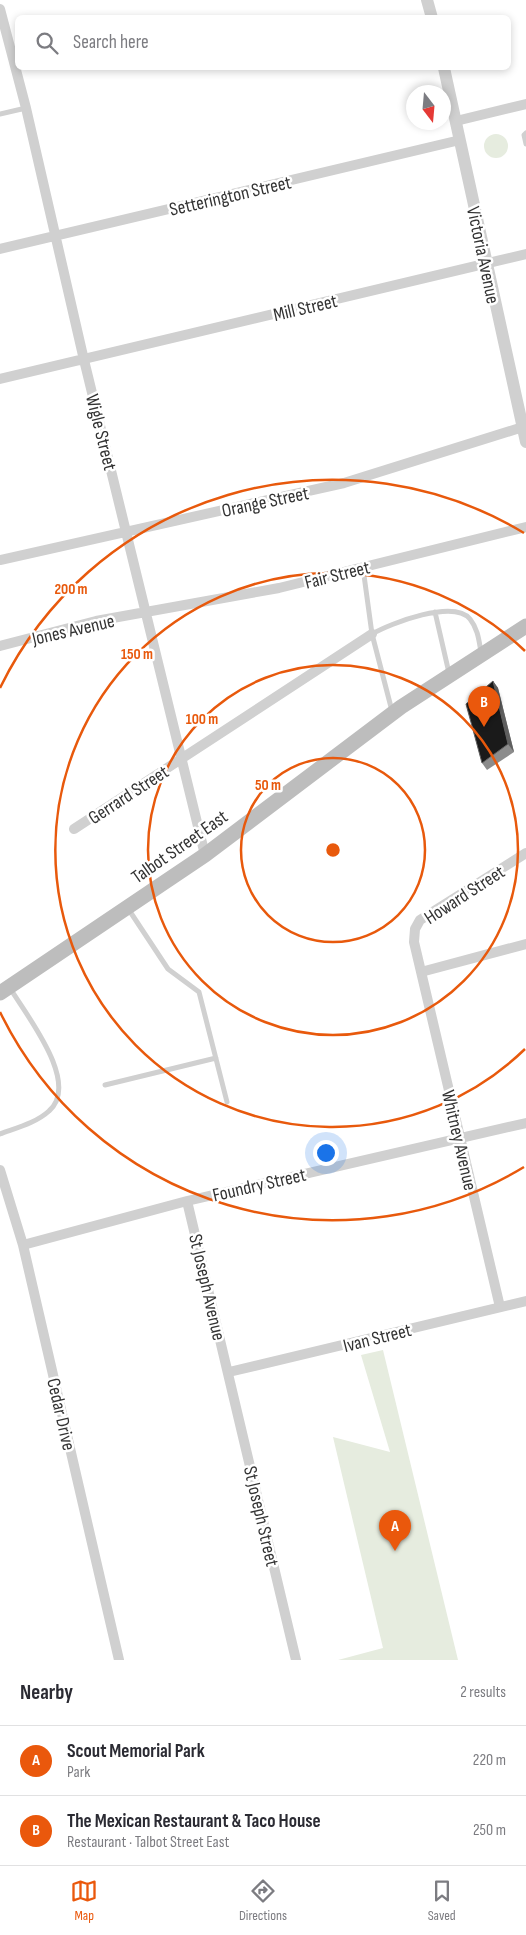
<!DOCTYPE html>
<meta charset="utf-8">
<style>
:root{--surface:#fff;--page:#f7f7f7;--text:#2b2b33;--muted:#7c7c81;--line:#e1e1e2;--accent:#ea580c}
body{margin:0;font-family:"Sofia Sans Condensed",sans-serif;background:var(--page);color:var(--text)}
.compass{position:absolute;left:406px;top:85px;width:45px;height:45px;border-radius:50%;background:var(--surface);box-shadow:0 2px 8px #0003;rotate:164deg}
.you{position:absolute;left:325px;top:1152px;width:18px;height:18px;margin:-12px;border:4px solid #fff;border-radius:50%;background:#1a73e8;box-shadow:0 0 0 8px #1a73e833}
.badge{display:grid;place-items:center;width:32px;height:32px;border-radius:50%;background:var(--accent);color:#fff;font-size:16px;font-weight:700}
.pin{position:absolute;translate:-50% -41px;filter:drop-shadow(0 1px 2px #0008)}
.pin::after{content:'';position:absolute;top:26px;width:18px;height:15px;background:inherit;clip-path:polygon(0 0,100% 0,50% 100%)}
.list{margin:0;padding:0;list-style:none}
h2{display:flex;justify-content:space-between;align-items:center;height:65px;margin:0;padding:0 20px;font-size:21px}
h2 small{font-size:16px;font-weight:400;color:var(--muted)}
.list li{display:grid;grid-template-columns:32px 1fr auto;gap:15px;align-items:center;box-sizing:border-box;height:70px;padding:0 20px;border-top:1px solid var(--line)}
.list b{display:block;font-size:19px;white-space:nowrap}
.list p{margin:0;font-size:16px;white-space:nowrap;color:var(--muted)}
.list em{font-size:16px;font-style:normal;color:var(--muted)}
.icon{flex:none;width:28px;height:28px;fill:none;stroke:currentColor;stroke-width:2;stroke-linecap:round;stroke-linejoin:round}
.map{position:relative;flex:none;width:526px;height:1660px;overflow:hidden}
.search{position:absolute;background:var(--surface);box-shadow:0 2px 8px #0003;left:15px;right:15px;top:15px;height:55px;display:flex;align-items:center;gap:12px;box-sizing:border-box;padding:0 18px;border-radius:8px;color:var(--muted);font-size:19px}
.sheet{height:205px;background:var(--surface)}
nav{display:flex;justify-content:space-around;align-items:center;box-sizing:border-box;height:70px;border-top:1px solid var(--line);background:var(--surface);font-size:14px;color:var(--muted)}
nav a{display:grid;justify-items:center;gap:2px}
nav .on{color:var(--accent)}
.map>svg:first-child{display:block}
.green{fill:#e6ecdf}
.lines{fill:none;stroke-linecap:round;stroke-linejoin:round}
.service{stroke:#d0d0d0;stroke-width:5}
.minor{stroke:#d0d0d0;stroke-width:10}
.tertiary{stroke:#d0d0d0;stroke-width:12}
.secondary{stroke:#bdbdbd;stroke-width:15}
.wall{fill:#8c8c8c}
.shaded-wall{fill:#5f5f5f}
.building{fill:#1a1a1a;stroke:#5f5f5f}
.ring{fill:none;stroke:#e8590c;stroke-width:2.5}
.labels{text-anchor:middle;stroke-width:5;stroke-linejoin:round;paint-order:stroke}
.street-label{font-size:19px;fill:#333;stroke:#fff}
.centre{fill:#e8590c;stroke:#fff;stroke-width:2.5}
.ring-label{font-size:15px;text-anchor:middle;font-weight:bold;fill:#e8590c;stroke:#fff;stroke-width:5;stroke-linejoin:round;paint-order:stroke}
</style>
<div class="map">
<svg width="526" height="1660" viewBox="0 0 526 1660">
<rect width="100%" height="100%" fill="#fff"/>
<!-- green -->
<path class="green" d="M484 146a12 12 0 1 1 24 0a12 12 0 1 1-24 0Z
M383 1350 458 1660H338L383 1648 333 1437 390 1452 361 1355Z"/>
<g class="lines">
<!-- service -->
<path class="service" d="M0 114 26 108
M526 133 524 135 526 144
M363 568 372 634 392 711
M435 612 449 673
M372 634C391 623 454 599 470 619 478 629 479 641 481 652
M129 910 168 969 199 992 227 1102
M105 1085 216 1058
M0 1134C16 1128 36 1123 49 1111 81 1083 26 1015 10 988"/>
<!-- minor -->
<path class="minor" d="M0 9 26 108 84 360 205 855
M456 121 526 104
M0 249 460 140
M0 379 526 254
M0 560 344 483 526 426
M0 646 96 621 279 588 526 527
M74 829 372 634
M421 972 526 944
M0 1170 23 1245 119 1660
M187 1201 296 1660
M23 1245 187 1201 526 1123
M500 1307 414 942 415 929 420 920 526 853
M229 1372 526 1301"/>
<!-- tertiary -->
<path class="tertiary" d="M427 0 432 18
M444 68 526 442"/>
<!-- secondary -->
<path class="secondary" d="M0 993 205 855 401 707 526 626"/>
</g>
<!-- wall -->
<path class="wall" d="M493 681 498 688 514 752 487 770 482 763Z"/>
<!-- shaded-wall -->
<path class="shaded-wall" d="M493 681 498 688 514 752 508 744Z"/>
<!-- building -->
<path class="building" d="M493 681 508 744 482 763 466 704Z"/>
<!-- distance rings -->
<g class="ring">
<circle cx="333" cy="850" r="92"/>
<circle cx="333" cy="850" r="185"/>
<path d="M525 1049A277 277 0 1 1 525 651"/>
<path d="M524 1167A370 370 0 0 1 0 1012M0 688A370 370 0 0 1 524 533"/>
</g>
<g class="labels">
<!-- street labels -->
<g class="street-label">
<text transform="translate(230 195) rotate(-13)" y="7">Setterington Street</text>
<text transform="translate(484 255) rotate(78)" y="7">Victoria Avenue</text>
<text transform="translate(305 307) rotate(-13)" y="7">Mill Street</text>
<text transform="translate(102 432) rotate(76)" y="7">Wigle Street</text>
<text transform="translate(265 501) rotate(-12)" y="7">Orange Street</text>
<text transform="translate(337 574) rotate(-14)" y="7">Fair Street</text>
<text transform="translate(73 629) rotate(-13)" y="7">Jones Avenue</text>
<text transform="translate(128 794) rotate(-33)" y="7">Gerrard Street</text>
<text transform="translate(179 846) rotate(-35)" y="7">Talbot Street East</text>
<text transform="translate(464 894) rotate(-33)" y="7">Howard Street</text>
<text transform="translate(460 1140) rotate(77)" y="7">Whitney Avenue</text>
<text transform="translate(259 1184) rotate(-13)" y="7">Foundry Street</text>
<text transform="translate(208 1287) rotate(77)" y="7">St Joseph Avenue</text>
<text transform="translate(377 1337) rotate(-14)" y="7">Ivan Street</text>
<text transform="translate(62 1414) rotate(77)" y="7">Cedar Drive</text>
<text transform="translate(262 1516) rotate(77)" y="7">St Joseph Street</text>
</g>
</g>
<circle cx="333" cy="850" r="8" class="centre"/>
<g class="ring-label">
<text x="71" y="594">200 m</text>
<text x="137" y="659">150 m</text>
<text x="202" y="724">100 m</text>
<text x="268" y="790">50 m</text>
</g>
</svg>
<svg class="compass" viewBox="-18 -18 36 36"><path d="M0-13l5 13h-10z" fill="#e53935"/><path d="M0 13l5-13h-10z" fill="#7c7c81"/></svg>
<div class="you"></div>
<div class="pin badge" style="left:395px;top:1551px">A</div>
<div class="pin badge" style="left:484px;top:727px">B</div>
<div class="search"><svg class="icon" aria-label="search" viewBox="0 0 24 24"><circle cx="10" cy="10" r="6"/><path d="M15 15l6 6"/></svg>Search here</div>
</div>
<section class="sheet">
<h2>Nearby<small>2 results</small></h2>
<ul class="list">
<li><span class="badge">A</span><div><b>Scout Memorial Park</b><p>Park</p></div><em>220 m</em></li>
<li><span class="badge">B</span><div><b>The Mexican Restaurant &amp; Taco House</b><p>Restaurant · Talbot Street East</p></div><em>250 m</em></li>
</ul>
</section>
<nav>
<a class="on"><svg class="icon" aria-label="map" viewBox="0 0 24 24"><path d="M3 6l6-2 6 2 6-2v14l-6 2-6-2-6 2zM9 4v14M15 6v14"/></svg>Map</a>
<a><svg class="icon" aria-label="directions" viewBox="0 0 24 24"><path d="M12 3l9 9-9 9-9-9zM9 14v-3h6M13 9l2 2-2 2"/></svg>Directions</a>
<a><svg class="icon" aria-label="saved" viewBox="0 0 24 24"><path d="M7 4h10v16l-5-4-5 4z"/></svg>Saved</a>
</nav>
